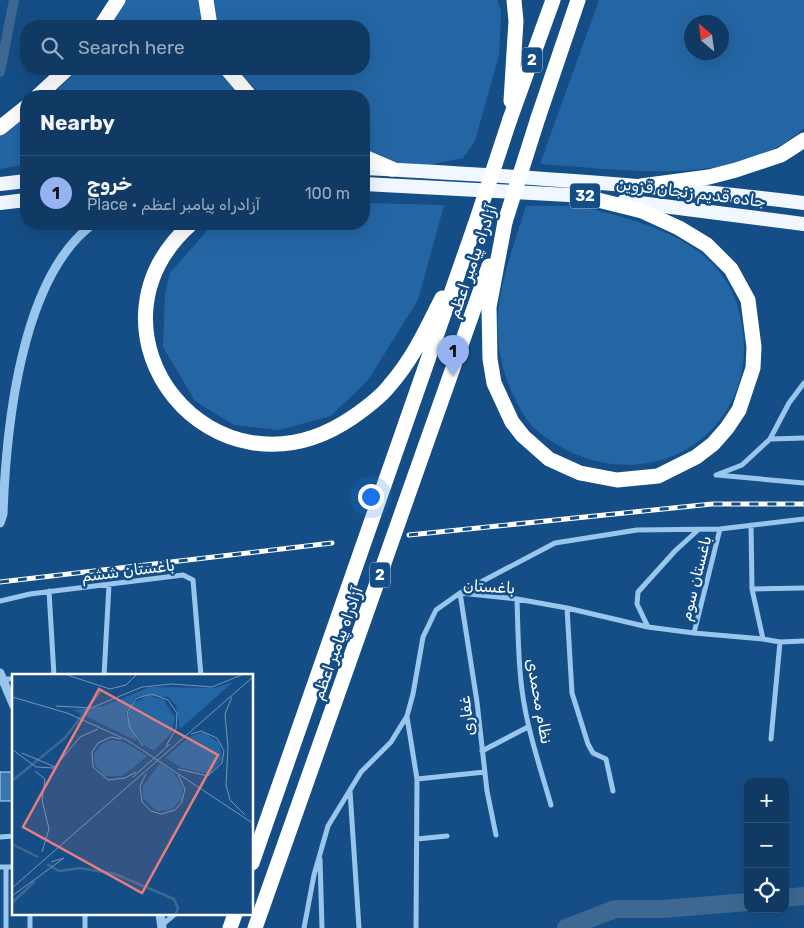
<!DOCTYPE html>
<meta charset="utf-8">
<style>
:root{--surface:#103a64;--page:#1e456d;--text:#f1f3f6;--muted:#9cadbf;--line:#305478;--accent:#95b2f1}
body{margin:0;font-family:Rubik,"Noto Sans Arabic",sans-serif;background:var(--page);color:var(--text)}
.controls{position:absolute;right:15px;bottom:15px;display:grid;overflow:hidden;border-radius:10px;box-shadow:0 5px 20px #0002}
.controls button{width:45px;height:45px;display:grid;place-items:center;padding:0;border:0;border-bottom:1px solid var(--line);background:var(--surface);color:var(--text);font:25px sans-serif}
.compass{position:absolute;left:684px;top:15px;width:45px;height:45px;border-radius:50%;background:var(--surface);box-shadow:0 5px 20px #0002;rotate:331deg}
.you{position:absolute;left:370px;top:496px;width:18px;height:18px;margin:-12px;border:4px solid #fff;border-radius:50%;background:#1a73e8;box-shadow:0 0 0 8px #1a73e833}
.badge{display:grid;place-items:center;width:32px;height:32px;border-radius:50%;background:var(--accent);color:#111;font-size:16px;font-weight:700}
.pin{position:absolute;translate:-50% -41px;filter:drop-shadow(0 1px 2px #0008)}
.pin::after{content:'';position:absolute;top:26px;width:18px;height:15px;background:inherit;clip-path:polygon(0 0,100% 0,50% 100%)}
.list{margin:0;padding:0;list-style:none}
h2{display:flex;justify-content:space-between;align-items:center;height:65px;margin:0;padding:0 20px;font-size:21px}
h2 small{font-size:16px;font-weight:400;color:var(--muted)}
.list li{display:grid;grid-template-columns:32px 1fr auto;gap:15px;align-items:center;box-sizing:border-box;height:75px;padding:0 20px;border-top:1px solid var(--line)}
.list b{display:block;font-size:19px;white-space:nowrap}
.list p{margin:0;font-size:16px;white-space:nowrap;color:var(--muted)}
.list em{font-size:16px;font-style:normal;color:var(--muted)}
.icon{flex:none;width:28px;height:28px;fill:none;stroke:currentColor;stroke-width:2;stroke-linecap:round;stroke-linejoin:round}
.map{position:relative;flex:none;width:804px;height:928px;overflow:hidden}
.search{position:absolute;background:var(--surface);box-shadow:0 5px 20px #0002;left:20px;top:20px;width:350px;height:55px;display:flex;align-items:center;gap:12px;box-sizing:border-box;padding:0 18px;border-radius:20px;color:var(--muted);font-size:19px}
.panel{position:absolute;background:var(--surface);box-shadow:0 5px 20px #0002;left:20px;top:90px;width:350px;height:140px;border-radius:20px}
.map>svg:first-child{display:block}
.green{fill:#2466a4;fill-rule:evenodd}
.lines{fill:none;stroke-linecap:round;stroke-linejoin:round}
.canal{stroke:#3e6892;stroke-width:10}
.river{stroke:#3e6892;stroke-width:18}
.building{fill:#3975ae;stroke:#c0defa}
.minor{stroke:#9ac6ee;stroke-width:5}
.tertiary{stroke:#9ac6ee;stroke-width:9}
.trunk{stroke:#f0f7ff;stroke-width:14}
.motorway{stroke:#fff;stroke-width:15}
.rail-casing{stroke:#fff;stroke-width:5}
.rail{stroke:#154e86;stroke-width:3;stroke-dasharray:9;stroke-linecap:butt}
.motorway-bridge{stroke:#fff;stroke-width:15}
.labels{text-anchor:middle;stroke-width:5;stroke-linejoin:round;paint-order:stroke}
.shield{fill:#154e86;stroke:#b9cadb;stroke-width:1}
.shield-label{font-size:15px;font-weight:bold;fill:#fff}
.street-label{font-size:16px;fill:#fff;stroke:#154e86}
.inset-river{fill:none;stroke:#3e6892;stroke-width:2.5}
.inset-road{fill:none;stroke:#7395b6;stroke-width:1}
.view{fill:#e67e7e;fill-opacity:0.15;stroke:#e67e7e;stroke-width:2.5}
.inset-edge{fill:none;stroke:#fff;stroke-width:2.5}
</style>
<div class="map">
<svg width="804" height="928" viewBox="0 0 804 928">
<rect width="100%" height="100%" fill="#154e86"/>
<!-- green -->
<path class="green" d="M121 0H199L201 26H107Z
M212 0H497L501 11 499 55 475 141 463 158 423 166 393 163 364 152V96H263L234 69H364V26H216Z
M599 0H804V128C738 189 623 169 540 164ZM692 22H722V52H692Z
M78 69H219L226 79 243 96H51Z
M26 117V164L0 169V137Z
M364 203 444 205 418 300 368 380 331 416 279 430 234 425 195 401 163 347 165 294 170 273 213 224H364Z
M526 206C543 206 562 205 579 207 603 211 627 218 650 226 710 249 743 282 744 350 744 382 729 415 705 436 662 473 602 473 556 444 546 438 536 431 528 421 511 397 500 366 498 337 494 296 514 245 526 206Z"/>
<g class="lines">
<!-- canal -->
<path class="canal" d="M0 72 14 0"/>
<!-- river -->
<path class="river" d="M785 898 804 896
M566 928 615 909H663L748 902"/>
</g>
<!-- building -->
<path class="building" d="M0 772H14V801H0Z"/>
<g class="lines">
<!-- minor -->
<path class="minor" d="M770 439 804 438
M716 475 742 465 770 439 789 403 804 383
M717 475 804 483
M751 525 752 589 763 639
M752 589 804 588
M49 591 54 676
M517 599C518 629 518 660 522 690 527 729 540 767 551 805
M0 601 30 594 183 575 193 580 201 676
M567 608 572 693 588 744 593 753 606 759 613 791
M648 627 637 604 638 592 675 551 698 530
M694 633 720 529
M104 676 109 585
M2 679H14
M407 717 417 779 416 928
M771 739 780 642
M482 751 528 727
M417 779 485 772
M350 791 359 928
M496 835 487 791 477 702 460 593 555 543 637 530 720 529 804 519
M0 837 14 836
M417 839 447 836
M320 859 322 928
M0 867H14
M6 867V928
M30 914V928
M162 925 175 914
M85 928V914
M304 928 314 875 328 826 361 772 391 742 407 716 413 694 423 637 436 610 460 593 517 599 567 608 648 627 694 633 763 639 780 642 804 641"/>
<!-- tertiary -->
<path class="tertiary" d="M0 523 3 514C6 430 20 278 93 224
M0 673 14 706
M160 914 162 928"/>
<!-- trunk -->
<path class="trunk" d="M364 168C511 176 658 185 804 203
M0 184 26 181
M364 184 588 196
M624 201 804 224
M0 203 26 200"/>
<!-- motorway -->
<path class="motorway" d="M206 0 210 26
M101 26 118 0
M227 69 250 96
M38 96 67 69
M511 101 516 21 514 0
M538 118 578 0
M510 119 553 0
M0 128 26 107
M364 157 392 169
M641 186 709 177 736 170 781 155 804 140
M505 222 489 307 490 359 494 383 512 422 523 436 549 459 580 473 617 480 658 476 696 457 713 444 727 428 739 410 753 368 754 347 748 300 731 269 707 245 679 228 642 211 578 195
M191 224C70 332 213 513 353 417 366 408 380 398 390 385 413 359 427 328 442 298
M252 863 475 225
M230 928 235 914
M255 928 489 266"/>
<defs>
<path id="rail" d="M409 535 712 504H804
M0 582 332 543"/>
</defs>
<!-- rail casing -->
<use href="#rail" class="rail-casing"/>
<!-- rail -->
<use href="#rail" class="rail"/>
<!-- motorway-bridge -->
<path class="motorway-bridge" d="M505 222 538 118
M475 225 510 119"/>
</g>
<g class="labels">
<!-- shield labels -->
<g class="shield">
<rect x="522" y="47.5" width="20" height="25" rx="4"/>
<rect x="570" y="183.5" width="30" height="25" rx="4"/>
<rect x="370" y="562.5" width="20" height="25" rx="4"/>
</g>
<g class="shield-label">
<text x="532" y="65">2</text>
<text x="585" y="201">32</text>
<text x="380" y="580">2</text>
</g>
<!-- street labels -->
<g class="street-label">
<text transform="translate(691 192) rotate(7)" y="6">جاده قدیم زنجان قزوین</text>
<text transform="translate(472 261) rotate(-71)" y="6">آزادراه پیامبر اعظم</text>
<text transform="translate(128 570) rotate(-7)" y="6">باغستان ششم</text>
<text transform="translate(695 578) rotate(-76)" y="6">باغستان سوم</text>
<text transform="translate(489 586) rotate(3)" y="6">باغستان</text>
<text transform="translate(337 643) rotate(-70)" y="6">آزادراه پیامبر اعظم</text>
<text transform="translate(540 701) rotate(80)" y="6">نظام محمدی</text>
<text transform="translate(466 716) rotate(-97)" y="6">غفاری</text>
</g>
</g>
<!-- overview -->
<g transform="translate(12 674)">
<rect width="241" height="241" fill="#154e86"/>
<path d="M221 8 168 55 164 31 156 23 125 22 113 39 125 67 61 36 92 32 138 13 203 14ZM135 22 151 25 163 43 160 58 142 77 132 71 119 54 116 38 118 31ZM192 58 208 70 210 86 198 100 170 94 153 84 178 62ZM100 66 112 68 136 82 110 102H93L83 91 82 80 90 70ZM148 89 162 99 171 114 170 125 159 136 145 137 131 124V112Z" fill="#2466a4"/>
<path class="inset-river" d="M0 107 53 64 90 15M0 170 26 183M35 190 47 197 68 194 103 200 162 225 166 235 163 241M0 229 23 207"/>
<path class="inset-road" d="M52 0 98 15 114 11 125 0M0 23 55 39 115 66 242 150M220 23 213 40 216 73 214 111 218 126 233 141M44 32 79 34 130 13 160 10 200 13 232 0M109 65 99 63 86 69 80 78 81 93 96 106 113 104 124 98M131 72 118 54 115 38 125 24 140 20 156 26 165 39 164 55 154 72M1 76 24 93 42 94 68 63 86 55M10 79 43 93M166 95 196 102 210 89 212 77 205 64 189 57 179 60M23 97 33 105 30 126 37 155 30 178M134 100 128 112 130 128 139 137 149 140 163 136 170 128 173 115 166 101M121 103 158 70M0 214 242 2M0 222 52 184 39 188"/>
<path class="view" d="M87 15 206 81 130 219 11 153Z"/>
<rect width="241" height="241" class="inset-edge"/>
</g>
</svg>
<div class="controls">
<button>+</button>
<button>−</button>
<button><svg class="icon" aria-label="locate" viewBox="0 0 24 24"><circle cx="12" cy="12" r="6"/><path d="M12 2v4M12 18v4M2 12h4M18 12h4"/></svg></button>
</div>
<svg class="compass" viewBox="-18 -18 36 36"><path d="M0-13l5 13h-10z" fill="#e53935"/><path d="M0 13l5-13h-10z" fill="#9cadbf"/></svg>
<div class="you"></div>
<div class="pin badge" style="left:453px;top:376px">1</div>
<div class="search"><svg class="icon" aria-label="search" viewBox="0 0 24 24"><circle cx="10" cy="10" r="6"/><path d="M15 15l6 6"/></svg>Search here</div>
<section class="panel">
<h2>Nearby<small></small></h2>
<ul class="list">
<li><span class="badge">1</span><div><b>خروج</b><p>Place · آزادراه پیامبر اعظم</p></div><em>100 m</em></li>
</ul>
</section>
</div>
